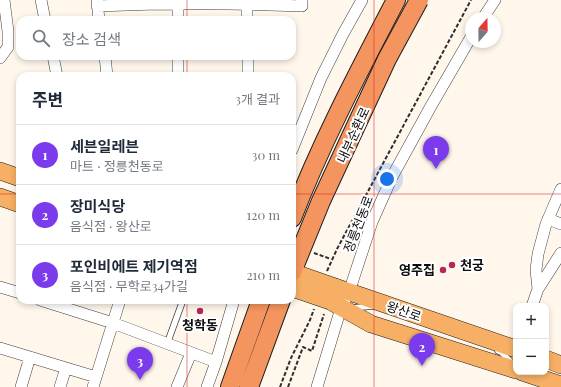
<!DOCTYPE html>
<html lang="ko">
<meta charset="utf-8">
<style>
:root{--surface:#fff;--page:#f2f2f3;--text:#1f2937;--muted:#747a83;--line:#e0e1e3;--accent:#7c3aed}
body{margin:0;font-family:"Playfair Display","Noto Sans KR",serif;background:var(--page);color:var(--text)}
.controls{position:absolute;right:12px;bottom:12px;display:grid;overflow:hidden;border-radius:8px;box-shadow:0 2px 6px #0003}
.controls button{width:36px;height:36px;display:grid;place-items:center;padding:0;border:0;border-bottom:1px solid var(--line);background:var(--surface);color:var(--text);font:20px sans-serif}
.compass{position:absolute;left:465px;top:12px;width:36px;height:36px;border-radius:50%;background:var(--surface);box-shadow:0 2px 6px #0003;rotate:20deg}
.you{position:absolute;left:387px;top:179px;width:14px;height:14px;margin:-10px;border:3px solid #fff;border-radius:50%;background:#1a73e8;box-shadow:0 0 0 6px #1a73e833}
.badge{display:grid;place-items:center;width:26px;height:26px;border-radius:50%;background:var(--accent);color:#fff;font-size:13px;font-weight:700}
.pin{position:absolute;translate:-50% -33px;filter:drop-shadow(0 1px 2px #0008)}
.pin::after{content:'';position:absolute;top:21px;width:14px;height:12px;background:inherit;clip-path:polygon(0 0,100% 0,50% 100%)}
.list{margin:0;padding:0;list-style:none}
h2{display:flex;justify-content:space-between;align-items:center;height:52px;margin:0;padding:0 16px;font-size:17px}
h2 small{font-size:13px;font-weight:400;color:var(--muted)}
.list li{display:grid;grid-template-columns:26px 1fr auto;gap:12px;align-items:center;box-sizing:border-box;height:60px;padding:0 16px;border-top:1px solid var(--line)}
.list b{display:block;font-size:15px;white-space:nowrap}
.list p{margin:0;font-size:13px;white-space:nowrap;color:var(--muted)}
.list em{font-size:13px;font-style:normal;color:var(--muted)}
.icon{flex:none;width:22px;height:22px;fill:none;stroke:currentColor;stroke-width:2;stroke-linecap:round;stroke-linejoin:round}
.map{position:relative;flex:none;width:561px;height:387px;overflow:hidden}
.search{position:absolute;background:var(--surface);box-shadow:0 2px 6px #0003;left:16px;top:16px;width:280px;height:44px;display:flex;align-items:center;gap:10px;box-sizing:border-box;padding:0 14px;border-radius:12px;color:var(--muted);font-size:15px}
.panel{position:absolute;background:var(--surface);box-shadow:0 2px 6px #0003;left:16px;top:72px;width:280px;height:232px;border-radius:12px}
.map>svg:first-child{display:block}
.pier{fill:#fff6ec}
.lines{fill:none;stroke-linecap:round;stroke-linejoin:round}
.service-casing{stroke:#3f3f3f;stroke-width:7}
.minor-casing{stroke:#3f3f3f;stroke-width:12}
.primary-casing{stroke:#1d1d1d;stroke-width:18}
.trunk-casing{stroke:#1d1d1d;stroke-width:20}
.path{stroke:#2e2e2e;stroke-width:2;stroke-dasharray:4 2;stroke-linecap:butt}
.service{stroke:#fff;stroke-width:5.5}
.minor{stroke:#fff;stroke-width:11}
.primary{stroke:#f6af64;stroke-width:17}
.trunk{stroke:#f4945e;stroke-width:18}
.primary-bridge-casing{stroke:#1d1d1d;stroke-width:18;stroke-linecap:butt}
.trunk-bridge-casing{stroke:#1d1d1d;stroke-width:20;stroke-linecap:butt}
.primary-bridge{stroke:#f6af64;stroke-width:17}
.trunk-bridge{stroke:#f4945e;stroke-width:18}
.grid{fill:none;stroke:#d62828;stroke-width:1;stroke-opacity:0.55}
.poi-dot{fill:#b92752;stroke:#fff;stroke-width:1.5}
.labels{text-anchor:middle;stroke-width:4;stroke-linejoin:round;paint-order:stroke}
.street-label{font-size:13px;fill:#0c0c0c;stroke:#fff}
.poi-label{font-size:13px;font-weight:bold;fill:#0c0c0c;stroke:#fff;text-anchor:start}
</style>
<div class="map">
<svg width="561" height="387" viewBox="0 0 561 387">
<rect width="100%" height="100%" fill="#fff6ec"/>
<!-- pier -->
<path class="pier" d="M391 0H435L356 155 325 224 284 330 264 387H222L255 300H292V205Z"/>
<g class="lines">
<defs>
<path id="service" d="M351 308 373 306
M167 344 183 300
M498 351 501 352 512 363"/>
<path id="minor" d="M41 0 45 20
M97 0 99 20
M178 0V20
M247 0V20
M97 6C166 3 233 3 302 6V0
M483 18 495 0
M53 56 57 76
M105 56 107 76
M248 56V76
M0 58 8 47V31L4 0
M178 76V56
M292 150 321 78 343 34 362 0
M548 219 561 224
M0 287 20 293
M538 289 561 253
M40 300 113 323 216 362
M532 306 538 289 536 270 538 254 546 224 561 189
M0 348 96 377
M21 387 30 357
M60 387 66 368
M93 387 120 300
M177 387 191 353
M207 387 216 362 234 300
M317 387 341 308 349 292 372 222 392 177 431 106 471 37"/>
<path id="primary" d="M0 171 20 178
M0 197 20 204
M335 287 516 349
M330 301 371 324 516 370
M546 359 561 365
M522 372 561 385"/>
<path id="trunk" d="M292 218C321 143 359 71 396 0
M230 387 261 300
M249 387 281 300"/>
</defs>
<!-- service casing -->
<use href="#service" class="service-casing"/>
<!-- minor casing -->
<use href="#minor" class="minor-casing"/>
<!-- primary casing -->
<use href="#primary" class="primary-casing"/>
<!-- trunk casing -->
<use href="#trunk" class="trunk-casing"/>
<!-- path -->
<path class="path" d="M314 253 331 259
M327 271 337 249 471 0
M280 387 291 358 310 320 314 309
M288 387 303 347 312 351 324 314"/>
<!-- service -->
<use href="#service" class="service"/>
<!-- minor -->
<use href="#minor" class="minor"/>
<!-- primary -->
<use href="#primary" class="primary"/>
<!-- trunk -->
<use href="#trunk" class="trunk"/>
<defs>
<path id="primary-bridge" d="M292 272 335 287
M292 288 330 301"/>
<path id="trunk-bridge" d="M292 272 321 201 387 59 419 0"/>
</defs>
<!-- primary-bridge casing -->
<use href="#primary-bridge" class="primary-bridge-casing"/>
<!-- trunk-bridge casing -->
<use href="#trunk-bridge" class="trunk-bridge-casing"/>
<!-- primary-bridge -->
<use href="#primary-bridge" class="primary-bridge"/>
<!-- trunk-bridge -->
<use href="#trunk-bridge" class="trunk-bridge"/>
</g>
<!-- grid -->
<path class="grid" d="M187 0V20M374 0V387M187 56V76M0 194H20M292 194H561M187 300V387"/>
<!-- markers -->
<g class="poi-dot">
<circle cx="452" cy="265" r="4"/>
<circle cx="443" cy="270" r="4"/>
<circle cx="200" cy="311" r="4"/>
</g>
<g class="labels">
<!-- street labels -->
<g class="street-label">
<text transform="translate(353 135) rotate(-65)" y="5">내부순환로</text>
<text transform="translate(358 224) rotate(-69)" y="5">정릉천동로</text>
<text transform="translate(404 311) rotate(19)" y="5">왕산로</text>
</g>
<!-- poi labels -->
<g class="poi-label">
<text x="460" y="270">천궁</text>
<text x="435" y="275" text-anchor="end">영주집</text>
<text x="200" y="330" text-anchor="middle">청학동</text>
</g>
</g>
</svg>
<div class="controls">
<button>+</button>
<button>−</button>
</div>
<svg class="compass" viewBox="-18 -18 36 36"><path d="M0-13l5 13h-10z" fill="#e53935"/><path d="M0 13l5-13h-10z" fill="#747a83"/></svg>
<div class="you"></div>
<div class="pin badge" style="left:436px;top:169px">1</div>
<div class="pin badge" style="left:422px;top:366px">2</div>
<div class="pin badge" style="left:140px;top:380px">3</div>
<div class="search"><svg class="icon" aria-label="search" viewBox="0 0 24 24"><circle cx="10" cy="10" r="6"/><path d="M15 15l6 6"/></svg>장소 검색</div>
<section class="panel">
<h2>주변<small>3개 결과</small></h2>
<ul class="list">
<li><span class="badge">1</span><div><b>세븐일레븐</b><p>마트 · 정릉천동로</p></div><em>30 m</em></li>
<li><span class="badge">2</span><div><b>장미식당</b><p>음식점 · 왕산로</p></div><em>120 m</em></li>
<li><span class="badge">3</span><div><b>포인비에트 제기역점</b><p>음식점 · 무학로34가길</p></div><em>210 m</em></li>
</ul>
</section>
</div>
